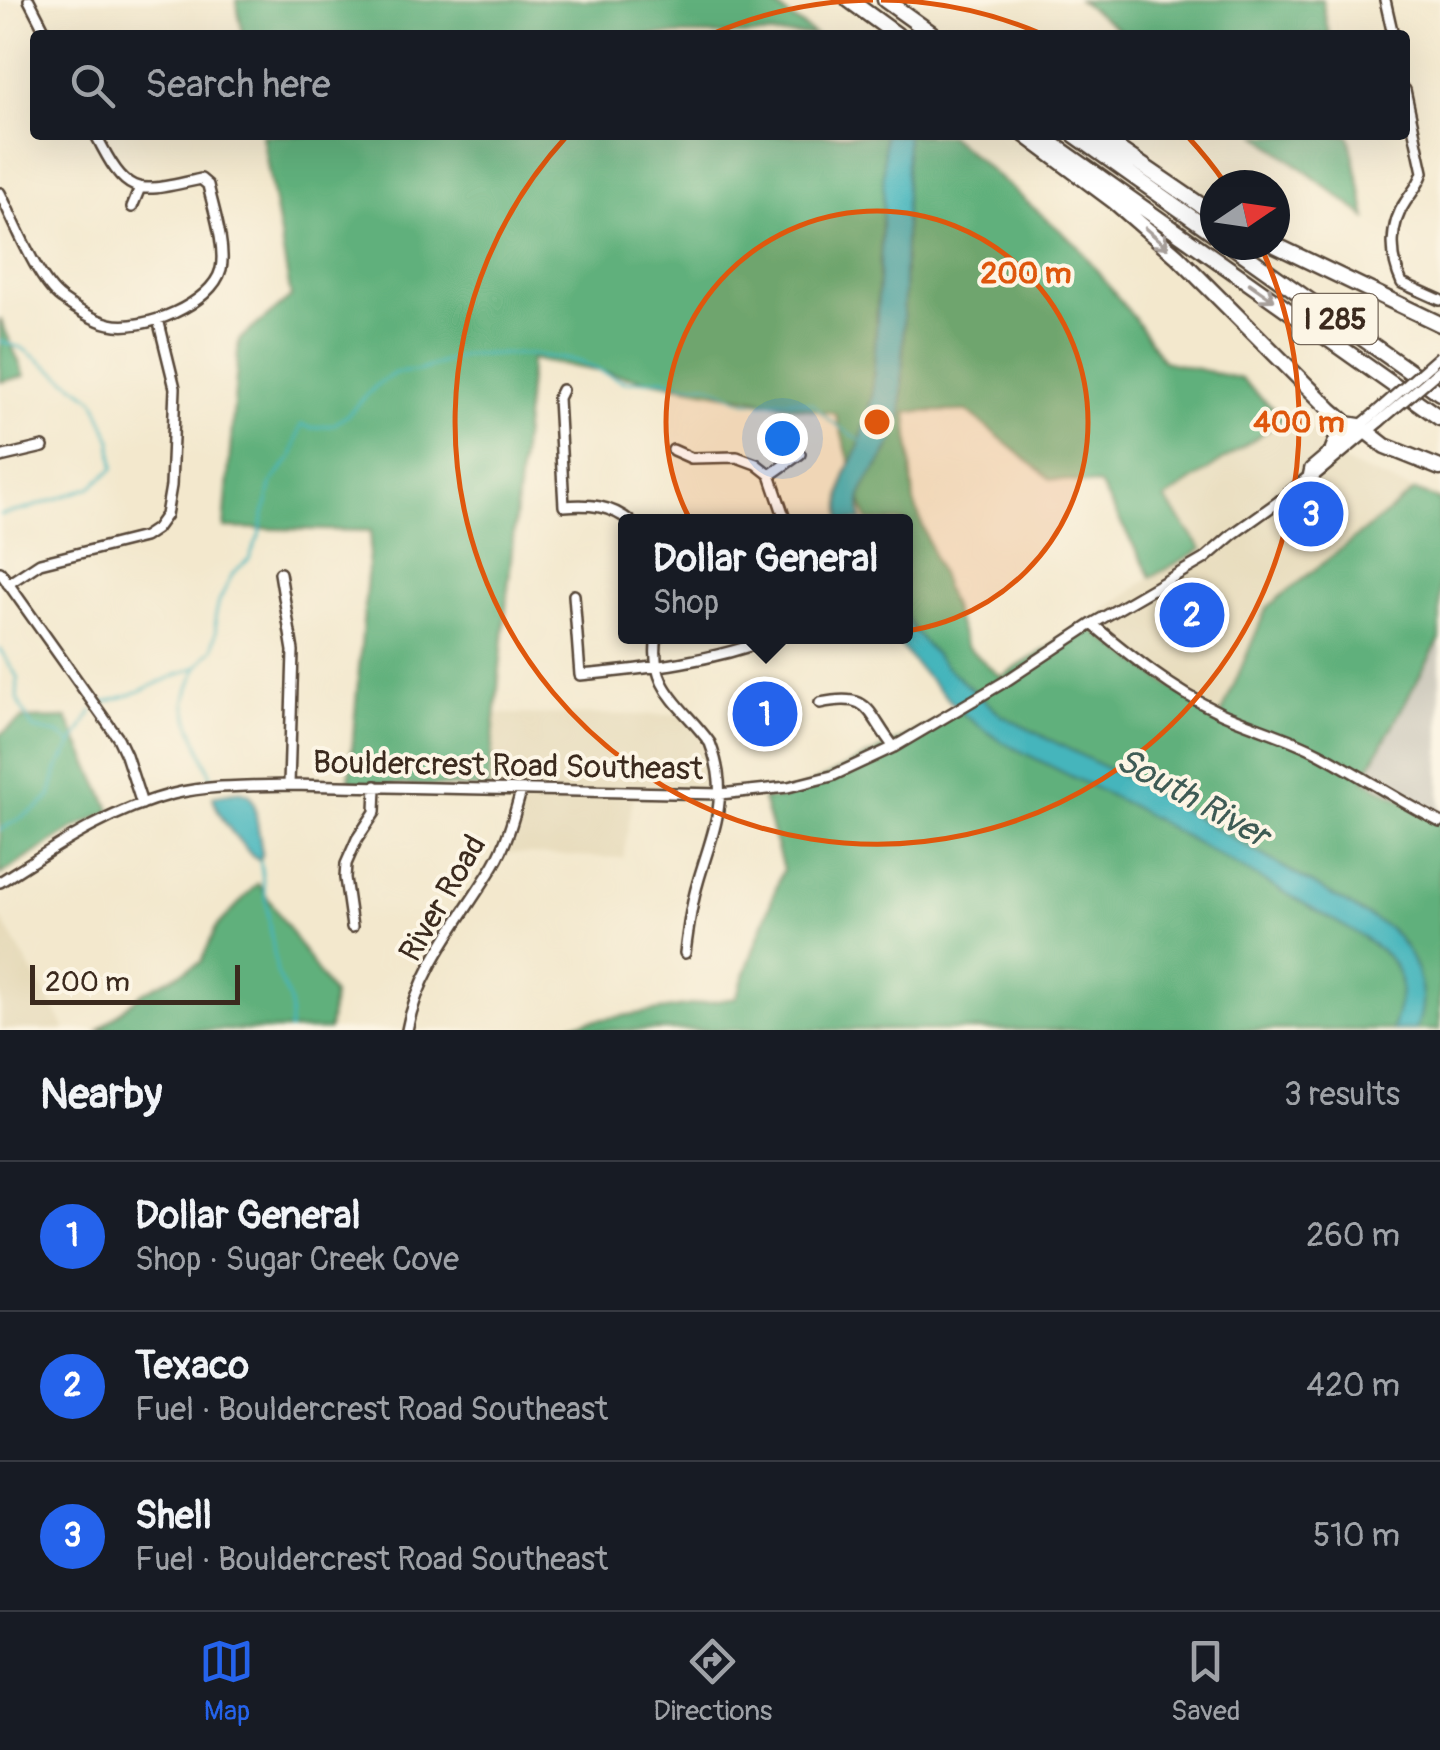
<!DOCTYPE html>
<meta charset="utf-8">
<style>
:root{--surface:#171b24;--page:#242831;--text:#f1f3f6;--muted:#9ea1a6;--line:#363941;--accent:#2563eb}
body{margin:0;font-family:Pangolin,sans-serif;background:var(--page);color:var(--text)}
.compass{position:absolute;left:1200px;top:170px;width:90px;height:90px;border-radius:50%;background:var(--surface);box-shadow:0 10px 40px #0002;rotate:77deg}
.scale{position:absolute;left:30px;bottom:25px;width:210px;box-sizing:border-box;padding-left:10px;border:5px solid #3b2a1e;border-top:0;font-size:28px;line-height:35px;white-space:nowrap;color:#3b2a1e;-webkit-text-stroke:8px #fcf5e5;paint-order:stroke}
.you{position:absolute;left:782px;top:438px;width:35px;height:35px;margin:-25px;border:8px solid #fff;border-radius:50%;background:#1a73e8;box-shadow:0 0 0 15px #1a73e833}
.badge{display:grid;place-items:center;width:65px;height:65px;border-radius:50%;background:var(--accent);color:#fff;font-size:32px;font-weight:700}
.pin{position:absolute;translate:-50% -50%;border:5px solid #fff;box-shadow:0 2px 10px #0006}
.popup{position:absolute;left:618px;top:514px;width:295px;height:130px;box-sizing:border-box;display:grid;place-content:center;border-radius:10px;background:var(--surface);filter:drop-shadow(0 2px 8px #0005);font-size:32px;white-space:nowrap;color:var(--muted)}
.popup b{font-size:38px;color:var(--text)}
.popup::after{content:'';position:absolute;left:50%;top:100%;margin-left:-20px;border:20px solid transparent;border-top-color:var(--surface)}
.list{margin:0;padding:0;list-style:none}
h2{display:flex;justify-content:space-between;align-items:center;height:130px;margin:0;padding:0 40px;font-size:42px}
h2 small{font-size:32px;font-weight:400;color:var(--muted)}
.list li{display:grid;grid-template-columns:65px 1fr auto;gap:30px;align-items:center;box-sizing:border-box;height:150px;padding:0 40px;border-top:2px solid var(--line)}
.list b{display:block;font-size:38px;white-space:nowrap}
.list p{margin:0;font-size:32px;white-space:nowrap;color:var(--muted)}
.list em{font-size:32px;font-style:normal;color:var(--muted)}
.icon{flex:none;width:55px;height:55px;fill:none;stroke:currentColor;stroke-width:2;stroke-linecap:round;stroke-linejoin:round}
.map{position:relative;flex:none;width:1440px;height:1030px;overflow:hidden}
.search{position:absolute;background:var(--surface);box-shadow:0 10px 40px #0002;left:30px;right:30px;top:30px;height:110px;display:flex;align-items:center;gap:25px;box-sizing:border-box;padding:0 35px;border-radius:10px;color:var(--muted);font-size:38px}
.sheet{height:580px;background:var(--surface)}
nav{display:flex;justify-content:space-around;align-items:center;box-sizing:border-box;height:140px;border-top:2px solid var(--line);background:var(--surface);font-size:28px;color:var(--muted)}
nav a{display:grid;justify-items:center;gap:5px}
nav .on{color:var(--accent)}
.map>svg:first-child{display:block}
.built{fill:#e6daba}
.industrial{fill:#c8c4b8}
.forest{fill:#61b07b;stroke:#4e6d4c;stroke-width:2.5}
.water{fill:#45b5bc;stroke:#40706d;stroke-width:2.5}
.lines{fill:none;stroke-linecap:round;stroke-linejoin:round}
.stream{stroke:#45b5bc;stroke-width:2.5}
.minor-casing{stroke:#574638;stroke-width:14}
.highway-casing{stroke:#574638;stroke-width:19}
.minor{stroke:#fff;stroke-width:9}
.highway{stroke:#fff;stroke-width:14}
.minor-bridge-casing{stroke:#574638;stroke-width:14;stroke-linecap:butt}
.minor-bridge{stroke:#fff;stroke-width:9}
.oneway{stroke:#a79f9a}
.ring{fill:none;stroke:#df570d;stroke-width:5}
.labels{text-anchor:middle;stroke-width:8;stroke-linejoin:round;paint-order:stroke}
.shield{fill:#fcf5e5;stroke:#75675a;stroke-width:2.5}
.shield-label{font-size:30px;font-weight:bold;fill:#3b2a1e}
.street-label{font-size:32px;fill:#3b2a1e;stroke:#fcf5e5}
.water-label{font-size:35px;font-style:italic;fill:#3e5b55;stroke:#fcf5e5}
.centre{fill:#df570d;stroke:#fcf5e5;stroke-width:5}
.ring-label{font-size:30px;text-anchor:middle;font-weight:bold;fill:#df570d;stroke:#fcf5e5;stroke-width:8;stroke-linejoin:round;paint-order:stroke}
</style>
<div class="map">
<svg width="1440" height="1030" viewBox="0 0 1440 1030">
<rect width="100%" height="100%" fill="#fcf5e5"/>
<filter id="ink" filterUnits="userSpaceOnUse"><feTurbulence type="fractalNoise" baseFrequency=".01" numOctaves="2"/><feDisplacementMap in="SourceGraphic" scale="20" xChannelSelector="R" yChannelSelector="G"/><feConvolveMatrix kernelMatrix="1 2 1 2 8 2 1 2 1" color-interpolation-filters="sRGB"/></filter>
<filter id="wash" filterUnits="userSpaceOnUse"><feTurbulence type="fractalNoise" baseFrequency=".0048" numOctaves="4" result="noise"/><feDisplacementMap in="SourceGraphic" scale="40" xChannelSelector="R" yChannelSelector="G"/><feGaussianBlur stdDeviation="2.25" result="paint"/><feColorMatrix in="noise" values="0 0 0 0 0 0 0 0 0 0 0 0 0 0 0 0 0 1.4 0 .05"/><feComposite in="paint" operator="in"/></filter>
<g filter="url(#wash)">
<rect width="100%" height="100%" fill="#f3e8cd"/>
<!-- built -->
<path class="built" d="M1284 419H1302L1338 460 1415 491 1267 607 1220 721 1085 625 1151 577 1202 550 1165 499Z
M495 714 689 715 712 744 721 792 634 793 623 858 502 853 519 790 488 788Z
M0 916 66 1030H0Z"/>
<!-- industrial -->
<path class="industrial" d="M1440 639V820L1363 779Z"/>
<!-- forest -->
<path class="forest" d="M236 0H767L815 35H243Z
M1079 0H1322L1329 35H1126Z
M262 135H949L1076 244 1134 318 1163 361 1241 379 1284 419 1165 499 1202 549 1151 577 1100 485 1050 479 967 411 907 412 914 502 966 646 1001 677 1085 625 1219 720 1267 607 1415 491 1440 500V639L1363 779 1440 820V1030H571V1024L736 998 783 869 763 799 783 798 959 711 905 636V522L867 521 836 414 531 359 488 788 349 783 371 531 224 528 239 340 291 297Z
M1258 135H1349L1367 218Z
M0 318 25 376 0 382Z
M67 718 111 811 75 828 0 875V735L22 719Z
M258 883 333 995 329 1030H99L142 993 201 962 216 928Z"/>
<!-- water -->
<path class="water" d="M884 135H907L902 412C899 429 894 442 884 457 869 481 855 490 862 521H841V495L846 472 858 449 872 396 883 208Z
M905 614 915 632 946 667 1001 715 1142 786 1389 928C1414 952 1433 996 1415 1030H1392C1398 1011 1407 984 1394 965 1387 954 1373 945 1363 937L1131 806 1002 742 964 715 920 670 893 637 905 636Z
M239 791 249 794 254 803 262 853 260 861 252 856C237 838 218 819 213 796Z"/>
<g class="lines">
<!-- stream -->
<path class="stream" d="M0 341 22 348 94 399 111 440 114 468 91 487 24 510 0 515
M0 649 18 678 17 699 33 729 58 734 73 744
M102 703 130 695 196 667
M214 784 189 720 185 703 189 688 197 667 213 648 216 632 215 618 219 601 233 573 249 559 259 536 272 482 292 457 301 425 312 428 333 425 346 416 378 384 395 373 418 371 464 355 502 354 536 355 577 361 625 382 662 379 686 385 708 384 743 401 762 403 794 400 812 403 829 420 861 441
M0 830 39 807 50 797 57 770 92 711
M260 861 277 973 289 999 291 1010 289 1030"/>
</g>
</g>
<g filter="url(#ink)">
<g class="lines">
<defs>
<path id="minor" d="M29 0 47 35
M1385 0 1393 35
M1405 90 1423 172C1419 185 1413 191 1406 201 1389 225 1390 257 1402 283L1440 300
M0 193C14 221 38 282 62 299 74 308 95 321 110 324 143 332 212 304 221 269 226 246 213 208 208 185L201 179C136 193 128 199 96 135
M132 207 139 190
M562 390 558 398 564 506C589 504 611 505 631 522
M673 450 691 458 737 457 756 464 770 475 786 522
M0 457 43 447
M770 475 800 454
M1308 477 1310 468 1374 414
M0 572 118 738 126 755 142 804
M280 573 293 651 289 785
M8 584 40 563 144 537 156 529 166 515 171 486 175 388 158 319
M574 595 580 675C646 669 716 661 778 636
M1092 624C1132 657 1172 690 1219 712 1252 727 1287 736 1319 753 1360 775 1399 801 1440 822
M657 636C648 690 683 705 710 743 731 798 713 830 698 882 691 905 688 929 685 953
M820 703C872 692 866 712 894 747
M0 882C55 847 109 810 173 794 210 785 250 786 289 785L720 794 788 787 832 776 894 747 1006 681 1092 624 1204 559 1233 534 1278 502 1308 477 1315 475 1380 421
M352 927 345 878 346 864 357 839 375 812 376 786
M407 1030C419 967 462 918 494 865 507 843 514 816 521 791"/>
<path id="highway" d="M849 0 897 35
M885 0 934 35
M1025 135 1115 202 1177 256 1331 410 1347 424 1359 426
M1040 135 1440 418
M1075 135 1215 234
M1098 135 1215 215
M1231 245 1440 393
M1275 245 1440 324
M1367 432 1385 446 1440 468
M1333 449 1338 437 1333 415"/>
</defs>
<!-- minor casing -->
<use href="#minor" class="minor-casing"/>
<!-- highway casing -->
<use href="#highway" class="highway-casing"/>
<!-- minor -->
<use href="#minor" class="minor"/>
<!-- highway -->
<use href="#highway" class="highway"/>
<defs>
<path id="minor-bridge" d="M1374 414 1440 356
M1380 421 1440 370"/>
</defs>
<!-- minor-bridge casing -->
<use href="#minor-bridge" class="minor-bridge-casing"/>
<!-- minor-bridge -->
<use href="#minor-bridge" class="minor-bridge"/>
</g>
<!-- one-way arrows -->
<defs><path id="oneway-shaft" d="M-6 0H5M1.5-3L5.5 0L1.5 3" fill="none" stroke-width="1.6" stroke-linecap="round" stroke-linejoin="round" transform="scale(2.5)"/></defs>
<g class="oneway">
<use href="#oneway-shaft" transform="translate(1157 238) rotate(41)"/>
<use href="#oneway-shaft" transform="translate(1262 292) rotate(35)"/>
</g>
</g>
<!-- distance rings -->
<circle cx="877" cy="422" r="211" fill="#df570d" fill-opacity=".12"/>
<g class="ring">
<circle cx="877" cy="422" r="211"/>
<path d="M712 34A422 422 0 0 1 873 0M881 0A422 422 0 0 1 1042 34M1188 137A422 422 0 0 1 1225 183M1261 247A422 422 0 1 1 566 137"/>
</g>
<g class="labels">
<!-- shield labels -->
<rect class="shield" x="1292.5" y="294" width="85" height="50" rx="8"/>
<g class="shield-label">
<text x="1335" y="329">I 285</text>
</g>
<!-- street labels -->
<g class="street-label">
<text transform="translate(508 765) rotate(1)" y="11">Bouldercrest Road Southeast</text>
<text transform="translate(442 898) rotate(-60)" y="11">River Road</text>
</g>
<!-- water labels -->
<g class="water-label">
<text transform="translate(1193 797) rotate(29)" y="12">South River</text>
</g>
</g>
<circle cx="877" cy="422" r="15" class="centre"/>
<g class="ring-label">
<text x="1026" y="283">200 m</text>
<text x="1299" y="432">400 m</text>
</g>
</svg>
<svg class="compass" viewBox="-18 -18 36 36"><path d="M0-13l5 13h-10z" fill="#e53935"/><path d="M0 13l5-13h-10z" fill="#9ea1a6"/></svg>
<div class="scale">200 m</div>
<div class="you"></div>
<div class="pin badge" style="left:765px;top:714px">1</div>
<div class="popup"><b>Dollar General</b>Shop</div>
<div class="pin badge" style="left:1192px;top:615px">2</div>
<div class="pin badge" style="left:1311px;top:514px">3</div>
<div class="search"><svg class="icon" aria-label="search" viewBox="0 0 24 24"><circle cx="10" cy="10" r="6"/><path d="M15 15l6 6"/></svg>Search here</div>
</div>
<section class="sheet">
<h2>Nearby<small>3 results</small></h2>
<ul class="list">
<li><span class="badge">1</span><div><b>Dollar General</b><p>Shop · Sugar Creek Cove</p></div><em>260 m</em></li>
<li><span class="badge">2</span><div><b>Texaco</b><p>Fuel · Bouldercrest Road Southeast</p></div><em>420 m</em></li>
<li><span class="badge">3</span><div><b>Shell</b><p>Fuel · Bouldercrest Road Southeast</p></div><em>510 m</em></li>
</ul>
</section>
<nav>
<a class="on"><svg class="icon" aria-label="map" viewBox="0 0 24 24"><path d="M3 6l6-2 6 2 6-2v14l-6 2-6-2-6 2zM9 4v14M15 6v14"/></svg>Map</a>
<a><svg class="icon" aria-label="directions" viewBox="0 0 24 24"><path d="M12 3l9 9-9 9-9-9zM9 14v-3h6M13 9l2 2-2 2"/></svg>Directions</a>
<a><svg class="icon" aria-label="saved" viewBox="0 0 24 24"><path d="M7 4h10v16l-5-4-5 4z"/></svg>Saved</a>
</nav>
